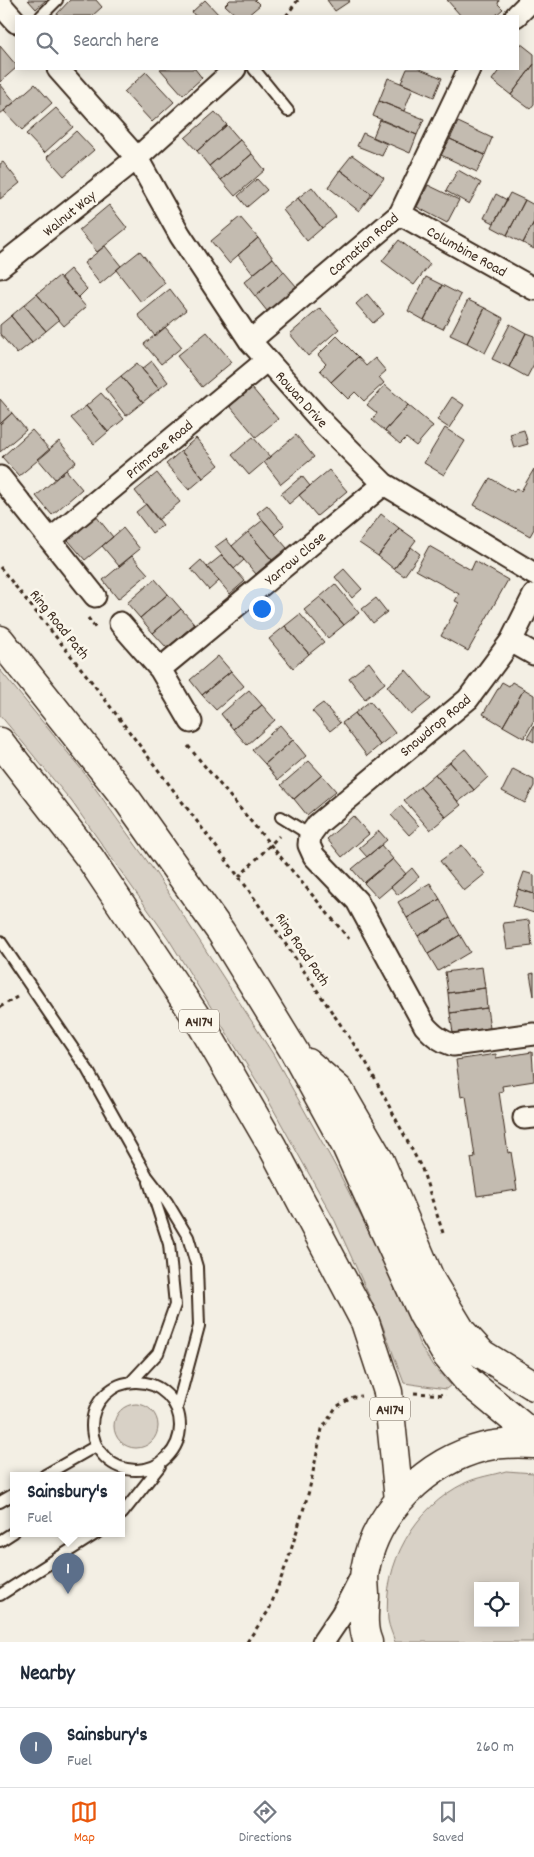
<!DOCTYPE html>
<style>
:root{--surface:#fff;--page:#f2f2f3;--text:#1f2937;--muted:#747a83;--line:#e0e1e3;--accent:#ea580c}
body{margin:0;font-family:Dekko,sans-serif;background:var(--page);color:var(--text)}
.controls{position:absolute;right:15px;bottom:15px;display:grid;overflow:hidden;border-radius:0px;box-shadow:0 2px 12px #0003}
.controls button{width:45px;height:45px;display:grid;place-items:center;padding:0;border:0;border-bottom:1px solid var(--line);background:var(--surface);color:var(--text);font:25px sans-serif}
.you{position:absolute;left:261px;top:608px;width:18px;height:18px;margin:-12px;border:4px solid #fff;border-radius:50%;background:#1a73e8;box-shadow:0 0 0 8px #1a73e833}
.badge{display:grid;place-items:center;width:32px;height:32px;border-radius:50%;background:var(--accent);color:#fff;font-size:16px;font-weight:700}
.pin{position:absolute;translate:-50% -41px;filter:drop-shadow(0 1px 2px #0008)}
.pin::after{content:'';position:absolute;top:26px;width:18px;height:15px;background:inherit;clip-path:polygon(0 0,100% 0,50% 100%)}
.popup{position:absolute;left:10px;top:1472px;width:115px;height:65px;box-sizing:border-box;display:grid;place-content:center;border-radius:0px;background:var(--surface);filter:drop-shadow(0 1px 4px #0005);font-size:16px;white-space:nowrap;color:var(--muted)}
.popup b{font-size:19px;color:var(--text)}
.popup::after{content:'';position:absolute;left:50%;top:100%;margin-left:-10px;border:10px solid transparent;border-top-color:var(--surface)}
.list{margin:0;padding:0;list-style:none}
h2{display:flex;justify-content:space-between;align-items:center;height:65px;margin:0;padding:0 20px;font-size:21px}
h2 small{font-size:16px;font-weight:400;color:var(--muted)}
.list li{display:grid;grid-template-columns:32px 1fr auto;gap:15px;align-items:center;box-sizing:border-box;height:80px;padding:0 20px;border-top:1px solid var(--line)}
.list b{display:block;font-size:19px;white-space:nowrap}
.list p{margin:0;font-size:16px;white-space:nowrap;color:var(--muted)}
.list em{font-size:16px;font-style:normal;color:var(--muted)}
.icon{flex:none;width:28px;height:28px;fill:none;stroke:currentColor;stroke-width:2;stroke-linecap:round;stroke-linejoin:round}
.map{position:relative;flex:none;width:534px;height:1642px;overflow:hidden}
.search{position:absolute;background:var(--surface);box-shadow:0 2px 12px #0003;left:15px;right:15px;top:15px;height:55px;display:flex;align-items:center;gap:12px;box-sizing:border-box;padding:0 18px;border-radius:0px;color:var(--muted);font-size:19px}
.sheet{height:145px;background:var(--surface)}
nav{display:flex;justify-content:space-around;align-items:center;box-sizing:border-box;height:70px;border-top:1px solid var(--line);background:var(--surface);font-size:14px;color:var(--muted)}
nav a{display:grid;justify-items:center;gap:2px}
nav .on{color:var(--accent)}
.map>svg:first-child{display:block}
.green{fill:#d8d1c6;stroke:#8a7e72;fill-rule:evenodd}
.building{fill:#c3bbb0;stroke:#3b2a1e}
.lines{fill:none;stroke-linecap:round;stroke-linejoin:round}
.lane-casing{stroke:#3b2a1e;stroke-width:14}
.street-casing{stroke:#3b2a1e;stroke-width:25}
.highway-casing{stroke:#3b2a1e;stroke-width:31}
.path{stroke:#3b2a1e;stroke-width:3;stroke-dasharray:4 4;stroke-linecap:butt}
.lane{stroke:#fbf7ec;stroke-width:10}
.street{stroke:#fbf7ec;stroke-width:21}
.highway{stroke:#fbf7ec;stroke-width:28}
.labels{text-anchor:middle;stroke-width:5;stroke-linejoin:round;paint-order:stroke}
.shield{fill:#fbf7ec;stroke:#75685c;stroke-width:1}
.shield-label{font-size:14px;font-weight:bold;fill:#3b2a1e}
.street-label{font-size:15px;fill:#3b2a1e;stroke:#fbf7ec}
</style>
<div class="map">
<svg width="534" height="1642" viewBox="0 0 534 1642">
<rect width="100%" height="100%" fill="#f3efe4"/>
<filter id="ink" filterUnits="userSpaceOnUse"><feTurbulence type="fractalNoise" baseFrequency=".02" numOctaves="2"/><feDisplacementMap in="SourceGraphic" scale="10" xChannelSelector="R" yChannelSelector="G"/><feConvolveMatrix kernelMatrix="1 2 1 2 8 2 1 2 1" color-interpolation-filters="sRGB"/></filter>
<g filter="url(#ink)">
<!-- green -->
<path class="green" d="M0 670 82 770 155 872 273 1054 337 1169 396 1285 419 1343 433 1366 451 1385 446 1389 404 1383 382 1324 335 1221 266 1096 168 938 72 802 0 715Z
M114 1426a22 22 0 1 1 44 0a22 22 0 1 1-44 0Z
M506 1471 534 1473V1642H395C393 1635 389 1627 388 1620 382 1564 415 1507 465 1483 477 1477 493 1475 506 1471ZM478 1586H515V1623H478Z"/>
<!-- building -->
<path class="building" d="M28 0H46L36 9Z
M70 0H96L102 7 92 16H55Z
M205 0 220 16H195L192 12Z
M230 0H255L260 5 247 16H237L225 5Z
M327 0H349L350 1 335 11Z
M447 0H499L498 4 503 9 495 16H461Z
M520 43 534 54V64L511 95 492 80 500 69H518Z
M0 46 16 65V68L0 82Z
M534 64V104L530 109 511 95Z
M160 69H195L202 78 183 95Z
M407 69H420L442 78 434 97 401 83Z
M146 72 174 102 152 122 124 92Z
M388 78 413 88 404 111 379 101Z
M0 84 15 102 0 114Z
M35 84 52 103 22 130 4 111Z
M379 101 424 119 417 135 373 116Z
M56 108 73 127 44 153 26 134Z
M215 112 227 125 197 151 185 138Z
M380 120 417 135 410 153 373 137Z
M458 122 492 138 485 155 450 139Z
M227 125 240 140 209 166 197 151Z
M76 131 94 150 64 176 47 157Z
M363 133 387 144 382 156 357 146Z
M450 139 485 155 477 172 441 155Z
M240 140 252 154 221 180 209 166Z
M252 154 265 170 235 196 221 180Z
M352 155 384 178 372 194 340 170Z
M3 162 20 183 0 199V164Z
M340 170 372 194 359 211 328 187Z
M458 170 481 183 469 204 446 191Z
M257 179 267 190 247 207 238 196Z
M428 185 459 200 447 223 417 207Z
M312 187 336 217 322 228 298 198Z
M510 193 525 200 507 235 492 227Z
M496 194 507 200 494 223 484 218Z
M298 198 322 228 307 241 283 210Z
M525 200 534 205V222L523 243 507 235Z
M109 205 127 228 97 252 79 230Z
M240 217 258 238 229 263 211 241Z
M534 222V249L523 243Z
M258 238 273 258 253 274 238 255Z
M399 240 430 264 414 285 382 261Z
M105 246 121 266 100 284 84 263Z
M140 251 165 283 141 302 116 270Z
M273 258 284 272 255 296 244 282Z
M70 269 87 289 78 298 61 277Z
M284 272 297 287 267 311 255 296Z
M59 276 86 307 64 326 37 294Z
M426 277 442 285 424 320 408 311Z
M442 285 461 295 443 329 424 320Z
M170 289 186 310 155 336 138 315Z
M37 294 59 320 46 331 24 305Z
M367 294 384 314 373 323 356 304Z
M468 300 485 308 467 343 450 335Z
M24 305 46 331 32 342 11 316Z
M320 308 339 329 308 356 290 334Z
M485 308 503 318 485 353 467 343Z
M11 316 32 342 17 354 0 334V325Z
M510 324 526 333 509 367 492 359Z
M165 327 182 347 161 364 144 344Z
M207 332 232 362 202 387 177 356Z
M526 333 534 336V364L527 377 509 367Z
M337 336 358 357 331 382 320 370 326 364 318 355Z
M358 357 366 366 375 358 386 371 379 377 384 383 364 401 355 392 348 399 331 382Z
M152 361 168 382 159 389 142 369Z
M137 363 159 389 143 402 121 376Z
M121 376 143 402 126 416 105 389Z
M385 385 408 405 385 431 372 420 377 413 367 405Z
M252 388 278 419 256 437 230 406Z
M101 393 124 419 108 432 86 406Z
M452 397 464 405 449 428 437 420Z
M0 399 12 413 0 424Z
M408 405 433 426 416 446 406 438 400 444 385 431Z
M86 406 108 432 94 444 71 418Z
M12 413 26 430 0 452V424Z
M445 428 465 441 444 475 424 463Z
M32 430 50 450 19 476 2 457Z
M524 430 528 444 514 448 510 434Z
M296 435 314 457 281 484 264 462Z
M253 437 270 457 249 475 232 455Z
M196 438 219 465 203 478 181 451Z
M59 441 76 462 55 479 38 459Z
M181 451 203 478 189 490 166 464Z
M534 469V529L530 536 474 505 490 478 514 492 516 488 521 491Z
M66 470 82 489 52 515 36 496Z
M329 470 347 491 317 516 299 495Z
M157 473 180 502 158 520 135 491Z
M302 476 310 486 289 504 281 494Z
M146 504 163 525 152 533 136 512Z
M267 505 284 525 275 534 257 513Z
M381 514 399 528 378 556 359 543Z
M96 516 113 537 85 560 68 540Z
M263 520 287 548 272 560 248 532Z
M123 528 140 549 119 566 102 546Z
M399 528 416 540 394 569 378 556Z
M248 532 272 560 256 574 232 546Z
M226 539 244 560 234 569 215 547Z
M429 546 471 570 475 561 508 580 468 651 441 636 459 603 455 601 459 594 416 570Z
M411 547 420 554 404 576 394 569Z
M222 555 245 581 230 594 207 567Z
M132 556 148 574 118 599 103 580Z
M201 560 219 581 209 590 191 569Z
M344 569 362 589 352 598 335 577Z
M155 579 168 594 140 618 127 603Z
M335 584 359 613 344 625 320 597Z
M168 594 181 609 153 633 140 618Z
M320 597 344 625 328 638 304 610Z
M376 598 387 612 373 623 362 609Z
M181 609 195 624 167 648 153 633Z
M300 614 324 642 309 654 285 626Z
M285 626 309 654 293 668 269 639Z
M218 656 231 671 202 695 190 680Z
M369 662 385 683 365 699 349 678Z
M406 670 431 699 411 715 387 686Z
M231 671 244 686 216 710 202 695Z
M502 682 509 686 512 682 524 689 503 726 483 714Z
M524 689 534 695V720L524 738 503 726Z
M249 690 262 705 233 729 221 714Z
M370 701 395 733 380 745 355 713Z
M323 703 340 723 330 731 312 711Z
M262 705 275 720 247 745 233 729Z
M355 713 380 745 367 756 342 723Z
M280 725 293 740 265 764 252 750Z
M534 726V742L527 738Z
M293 740 306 756 278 780 265 764Z
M465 749 488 777 474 790 450 762Z
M309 761 322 775 294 799 281 785Z
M450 762 474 790 458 802 435 774Z
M513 769 534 780V786L525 803 502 791Z
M435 774 461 805 446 817 420 787Z
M322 775 336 791 307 815 294 799Z
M420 787 446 817 430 830 404 800Z
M401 806 419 826 409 835 391 815Z
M353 816 369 834 342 857 327 839Z
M379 831 387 840 367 857 359 848Z
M381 845 393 859 364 883 352 869Z
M462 845 485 874 464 891 440 861Z
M393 859 406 874 378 898 364 883Z
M412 868 419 877 398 895 391 887Z
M524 872 534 875V894L518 889Z
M430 883 440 899 407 918 398 902Z
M518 889 534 894V913L513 906Z
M440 899 450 918 418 936 407 918Z
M450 918 460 935 428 954 418 936Z
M529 920 532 946 507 949 503 923Z
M460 935 470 952 438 971 428 954Z
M482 967 485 988 448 993 445 972Z
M534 973V996L530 974Z
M485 988 487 1008 450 1013 448 993Z
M487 1008 490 1028 453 1033 450 1013Z
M532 1052 534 1081 502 1086 503 1091 499 1092 508 1153 511 1152 517 1190 477 1196 471 1158 475 1157 466 1096 461 1097 456 1060 496 1054V1058Z"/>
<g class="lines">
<defs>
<path id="lane" d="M41 16 57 0
M254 69 288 111
M281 817 310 835
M0 941 87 1069 147 1176 167 1202 188 1237 197 1267 199 1326 177 1408
M92 1426a44 44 0 1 1 88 0a44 44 0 1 1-88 0Z
M131 1382 158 1353 175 1305 169 1244 149 1182
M45 1475 96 1446
M0 1502 14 1494
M122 1514 160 1466
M0 1541 14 1532
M0 1595 97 1533"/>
<path id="street" d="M0 4 16 22
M516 16 532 0
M58 69 137 158 180 235 250 341 324 424 384 484 534 574
M400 214 534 289
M0 267 137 158 235 69
M250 341 400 214 469 69
M0 477 95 596
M51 539 267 360
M534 595 511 641 468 699 318 824 310 835 309 845 314 856 357 901 425 1026C434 1036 441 1041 453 1045L534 1034
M120 623 160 669 191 722
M511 641 534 654
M160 669 384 484
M524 1118 534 1117
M323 1642 342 1614 364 1571"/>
<path id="highway" d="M0 640 128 801 221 932 294 1051 346 1146 423 1315 447 1356 469 1382 534 1436
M0 742 90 858 203 1027 272 1146 365 1322 388 1392 399 1500
M308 1063 339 1090 380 1161 431 1281 462 1332 482 1354 534 1386
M368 1642C362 1628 364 1612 365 1597 365 1588 363 1578 365 1570 375 1511 428 1461 484 1447 501 1443 518 1443 534 1444"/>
</defs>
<!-- lane casing -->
<use href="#lane" class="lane-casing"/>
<!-- street casing -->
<use href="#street" class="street-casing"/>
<!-- highway casing -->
<use href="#highway" class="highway-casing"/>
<!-- path -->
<path class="path" d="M286 16 298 0
M0 567 88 677 248 889 366 1062 422 1169 444 1236
M88 618 96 629
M188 746 349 939
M239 877 279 836
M0 1007 17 997
M414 1393 446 1395
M247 1642 269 1610 288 1560 309 1491 322 1429 336 1407 353 1397 361 1396"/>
<!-- lane -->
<use href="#lane" class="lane"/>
<!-- street -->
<use href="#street" class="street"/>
<!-- highway -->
<use href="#highway" class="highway"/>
</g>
</g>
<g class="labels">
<!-- shield labels -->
<g class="shield">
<rect x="179" y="1009.5" width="40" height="23" rx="4"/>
<rect x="370" y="1397.5" width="40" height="23" rx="4"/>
</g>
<g class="shield-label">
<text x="199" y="1026">A4174</text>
<text x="390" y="1414">A4174</text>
</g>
<!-- street labels -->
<g class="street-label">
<text transform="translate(69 213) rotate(-39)" y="5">Walnut Way</text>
<text transform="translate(363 244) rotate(-41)" y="5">Carnation Road</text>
<text transform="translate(467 251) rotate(29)" y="5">Columbine Road</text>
<text transform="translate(302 399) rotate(48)" y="5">Rowan Drive</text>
<text transform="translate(159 449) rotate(-40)" y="5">Primrose Road</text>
<text transform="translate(295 558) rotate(-40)" y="5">Yarrow Close</text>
<text transform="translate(60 624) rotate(51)" y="5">Ring Road Path</text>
<text transform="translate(435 725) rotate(-40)" y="5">Snowdrop Road</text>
<text transform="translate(303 949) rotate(56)" y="5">Ring Road Path</text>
</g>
</g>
</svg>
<div class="controls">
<button><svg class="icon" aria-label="locate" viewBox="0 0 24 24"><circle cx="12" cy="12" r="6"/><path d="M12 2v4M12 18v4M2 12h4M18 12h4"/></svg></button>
</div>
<div class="you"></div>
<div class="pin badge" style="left:68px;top:1594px;background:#5c6f8a">1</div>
<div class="popup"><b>Sainsbury's</b>Fuel</div>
<div class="search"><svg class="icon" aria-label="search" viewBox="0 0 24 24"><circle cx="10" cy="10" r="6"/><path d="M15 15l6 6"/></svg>Search here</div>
</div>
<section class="sheet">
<h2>Nearby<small></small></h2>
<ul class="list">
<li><span class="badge" style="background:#5c6f8a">1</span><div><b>Sainsbury's</b><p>Fuel</p></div><em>260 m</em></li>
</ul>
</section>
<nav>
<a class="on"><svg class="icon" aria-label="map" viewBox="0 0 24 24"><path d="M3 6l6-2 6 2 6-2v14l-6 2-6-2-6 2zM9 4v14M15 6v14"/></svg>Map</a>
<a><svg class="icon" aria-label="directions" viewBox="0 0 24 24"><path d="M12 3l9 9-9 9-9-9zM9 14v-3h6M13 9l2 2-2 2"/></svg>Directions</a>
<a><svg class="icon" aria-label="saved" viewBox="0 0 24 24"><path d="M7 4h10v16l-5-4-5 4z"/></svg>Saved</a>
</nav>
